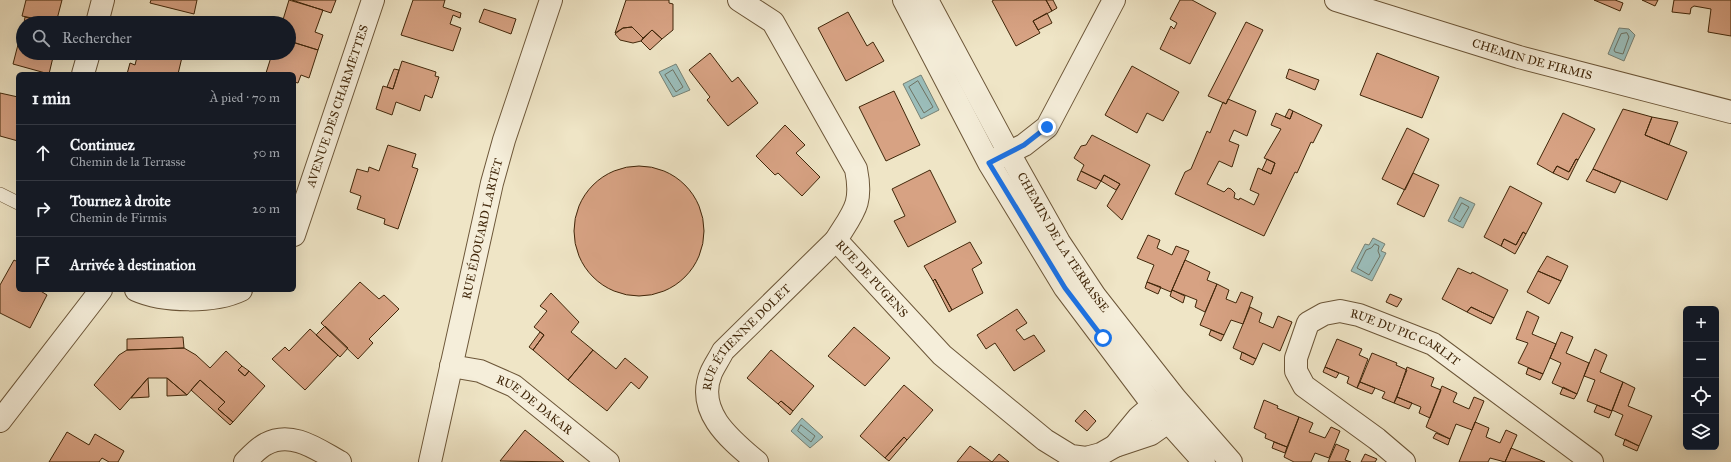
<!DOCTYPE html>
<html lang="fr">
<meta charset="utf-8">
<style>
:root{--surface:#171b24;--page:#242831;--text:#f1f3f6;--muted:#9ea1a6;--line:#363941}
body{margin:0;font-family:"IM FELL Great Primer",serif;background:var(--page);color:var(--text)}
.controls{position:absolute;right:12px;bottom:12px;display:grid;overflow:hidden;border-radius:6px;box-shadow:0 4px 16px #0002}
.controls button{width:36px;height:36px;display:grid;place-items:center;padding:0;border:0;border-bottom:1px solid var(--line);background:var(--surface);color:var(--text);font:20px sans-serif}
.stop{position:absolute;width:12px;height:12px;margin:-9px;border:3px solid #1a73e8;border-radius:50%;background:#fff}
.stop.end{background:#1a73e8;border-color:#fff;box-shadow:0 1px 4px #0008}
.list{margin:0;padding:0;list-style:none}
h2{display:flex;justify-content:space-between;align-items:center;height:52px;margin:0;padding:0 16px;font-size:17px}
h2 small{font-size:13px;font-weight:400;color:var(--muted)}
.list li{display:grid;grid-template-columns:26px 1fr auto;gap:12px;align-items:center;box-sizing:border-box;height:56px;padding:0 16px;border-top:1px solid var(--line)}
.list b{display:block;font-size:15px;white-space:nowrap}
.list p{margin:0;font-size:13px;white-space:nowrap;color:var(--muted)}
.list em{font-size:13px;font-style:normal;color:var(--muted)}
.icon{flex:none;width:22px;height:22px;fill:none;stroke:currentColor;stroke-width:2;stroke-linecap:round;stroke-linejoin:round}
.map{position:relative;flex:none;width:1731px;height:462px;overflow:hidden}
.search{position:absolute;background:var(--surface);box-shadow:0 4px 16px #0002;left:16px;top:16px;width:280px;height:44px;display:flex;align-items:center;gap:10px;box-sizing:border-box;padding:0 14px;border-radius:22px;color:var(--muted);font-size:15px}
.panel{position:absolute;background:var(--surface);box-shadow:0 4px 16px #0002;left:16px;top:72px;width:280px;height:220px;border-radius:6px}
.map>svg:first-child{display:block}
.water{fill:#9bbebb;stroke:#778174}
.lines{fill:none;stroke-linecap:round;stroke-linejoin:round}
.shore{stroke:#6e7262;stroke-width:1}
.building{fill:#d7a283;stroke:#402609}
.service-casing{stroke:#6c5638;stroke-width:14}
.minor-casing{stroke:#6c5638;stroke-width:24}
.tertiary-casing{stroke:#6c5638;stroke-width:24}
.service{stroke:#f5eeda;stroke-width:13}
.minor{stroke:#f5eeda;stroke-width:22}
.tertiary{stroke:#f5eeda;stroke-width:22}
.route{stroke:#1a73e8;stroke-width:5}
.labels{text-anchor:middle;stroke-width:4;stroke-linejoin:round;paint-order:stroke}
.street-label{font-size:12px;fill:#402609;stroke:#f5eeda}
</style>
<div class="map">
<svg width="1731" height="462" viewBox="0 0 1731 462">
<rect width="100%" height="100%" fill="#efe5c6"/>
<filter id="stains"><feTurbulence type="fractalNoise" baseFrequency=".005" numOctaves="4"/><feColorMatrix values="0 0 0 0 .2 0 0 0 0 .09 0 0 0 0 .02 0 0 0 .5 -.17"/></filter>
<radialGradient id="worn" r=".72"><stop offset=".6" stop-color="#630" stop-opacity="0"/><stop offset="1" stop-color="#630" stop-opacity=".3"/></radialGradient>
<!-- water -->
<path class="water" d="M1619 28 1629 29 1635 35 1624 61 1608 54Z
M676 64 690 90 673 97 659 72Z
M921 75 939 110 921 119 903 84Z
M1460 197 1475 204 1463 228 1448 221Z
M1373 238 1385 244 1381 251 1386 253 1372 281 1351 271 1365 244 1369 245Z
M802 418 823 437 810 448 791 431Z"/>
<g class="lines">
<!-- shore -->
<path class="shore" d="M1627 33 1629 37 1623 54 1615 52 1614 50 1621 34Z
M673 70 683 87 676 92 665 75Z
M918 81 933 107 924 113 909 87Z
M1462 203 1469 207 1460 222 1454 218Z
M1375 244 1379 246 1378 251 1380 256 1369 275 1357 268 1366 250 1371 248Z
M801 425 815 436 811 442 798 431Z"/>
</g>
<!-- building -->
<path class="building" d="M26 0H62L56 23 22 16Z
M151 0H197L194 14 150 3Z
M289 0 323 10 315 32 323 35 318 50 289 41V23H282Z
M292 0H336L331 13Z
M413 0H445L443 7 461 13 460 18 453 15 450 24 461 28 453 51 401 35Z
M626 0H669V3L673 4V30L662 39 652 30 643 38 632 27 623 28 615 33Z
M994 0H1046L1052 11 1033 21 1040 33 1016 46 992 1Z
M1046 0H1053L1057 8 1052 11Z
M1180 0H1192L1216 13 1190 64 1160 49 1171 26 1174 29 1177 23 1170 19Z
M1594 0H1615L1623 3 1620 11Z
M1642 0H1658L1655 6Z
M1674 0H1731V36L1708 32 1711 9 1694 6 1691 8 1690 14 1672 12Z
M484 9 516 19 511 34 479 22Z
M848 12 867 46 873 42 884 61 846 81 818 28Z
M1047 13 1052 23 1038 30 1033 21Z
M25 17 50 23H24Z
M1246 22 1263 30 1226 104 1208 96Z
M23 25V53H54L49 74 13 64Z
M632 27 643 38 641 41 633 43 620 40 615 34 623 28Z
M652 30 662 39 650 50 641 41Z
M289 41 318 50 309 78 301 75 298 83 294 82V74L266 73 272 54 270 53H289Z
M138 53H183L178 74H127L130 63 135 65Z
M710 53 732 82 738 77 758 103 728 126 707 100 710 97 689 70Z
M1377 53 1439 77 1422 118 1360 95Z
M402 61 436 72 435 76 439 77 432 98 425 95 420 111 396 102 392 115 376 109 383 86 393 89Z
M1132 66 1179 92 1163 121 1147 113 1137 133 1105 115Z
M394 69 399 70 393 89 387 87Z
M1289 69 1319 80 1315 90 1286 78Z
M894 91 920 145 886 161 859 107Z
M0 93 18 97V141L0 136Z
M1228 99 1256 111 1247 136 1234 130 1229 141 1239 145 1232 167 1219 161 1207 184 1224 192 1228 188 1231 189 1235 193 1234 198 1239 200 1240 198 1254 205 1259 194 1250 190 1258 168 1271 174 1275 163 1264 158 1281 129 1271 125 1276 113 1290 119 1293 111 1322 125 1313 143 1311 142 1297 173 1295 172 1264 236 1175 194 1185 172 1191 169 1207 131 1210 133 1223 102 1226 104Z
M1289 109 1293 111 1290 119 1285 117Z
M1623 109 1652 117 1645 135 1687 152 1667 200 1593 169Z
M1563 113 1595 129 1578 160 1576 159 1569 172 1557 166 1553 173 1537 164Z
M1652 117 1678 122 1669 145 1645 135Z
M785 125 805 145 796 153 820 177 802 196 778 173 775 175 756 156Z
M1407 128 1429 139 1405 190 1382 179Z
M1092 135 1150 165 1122 220 1107 206 1120 184 1104 175 1101 181 1081 171 1084 165 1074 158 1081 146 1086 145Z
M388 145 416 154 412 167 418 169 398 229 384 224 385 219 357 209 361 196 350 192 357 169 368 172 369 167 379 171Z
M1267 159 1275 163 1271 174 1262 170Z
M1576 159 1578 160 1568 180 1553 173 1557 166 1569 172Z
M574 231a65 65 0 1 1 130 0a65 65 0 1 1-130 0Z
M1593 169 1621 181 1615 193 1586 181Z
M930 170 956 222 908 247 894 221 905 216 892 189Z
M1081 171 1101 181 1096 189 1077 180Z
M1413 173 1439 185 1424 217 1397 204Z
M1104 175 1120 184 1116 190 1101 181Z
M1510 186 1542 203 1526 234 1523 232 1516 245 1504 239 1501 246 1484 237Z
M1523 232 1526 234 1515 254 1501 246 1504 239 1516 245Z
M1148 235 1160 240 1157 248 1172 255 1176 246 1189 251 1171 292 1147 282 1154 265 1137 258Z
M970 242 982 263 972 269 983 293 952 310 935 279 933 281 924 266Z
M1547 256 1568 266 1561 281 1538 271Z
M14 260 18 262V290H39L47 295 30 328 0 313V285Z
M1185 260 1210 272 1207 280 1217 284 1205 312 1195 307 1197 300 1172 290Z
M1458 268 1471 274 1472 272 1508 290 1494 318 1471 307 1467 312 1442 299Z
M1538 271 1561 281 1549 304 1527 292Z
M935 279 952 310 949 312 933 281Z
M360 282 379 299 384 295 399 309 369 339 373 343 358 359 321 323Z
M1147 282 1161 287 1158 294 1145 288Z
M1217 284 1229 290 1226 299 1236 303 1241 292 1253 297 1243 324 1231 320 1224 335 1200 325Z
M1172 290 1185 296 1183 303 1170 296Z
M551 293 579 322 571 332 593 350 568 380 533 350 544 335 534 327 547 311 540 306Z
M1390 294 1402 299 1397 307 1386 302Z
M1250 307 1262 313 1259 322 1273 328 1278 316 1292 322 1280 351 1263 343 1256 359 1233 348Z
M1471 307 1494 318 1491 324 1467 312Z
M1017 309 1027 323 1016 330 1024 340 1034 335 1045 351 1014 371 995 343 986 349 977 335Z
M1527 311 1539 317 1532 334 1556 344 1543 374 1518 363 1528 343 1516 339Z
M325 326 348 348 340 357 316 335Z
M854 327 890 358 865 386 828 356Z
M310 329 338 355 305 390 272 359 285 347 289 351Z
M1211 330 1224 335 1221 341 1209 335Z
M540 332 544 335 533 350 529 347Z
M1561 332 1573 337 1566 353 1589 363 1577 394 1552 383 1561 363 1550 358Z
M183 337 184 348 127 350V339Z
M1337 339 1362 349 1359 355 1368 359 1357 388 1347 383 1349 377 1325 367Z
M184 348 196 355 210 368 226 351 242 366 238 370 245 376 249 371 265 386 233 422 218 409 225 402 200 380 187 395 167 378H148L120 410 94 385 119 355 127 350Z
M1595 349 1607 355 1600 372 1623 382 1612 411 1587 401 1595 380 1584 376Z
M593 350 616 369 625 358 648 377 639 389 631 382 607 411 568 380Z
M771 350 814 386 793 411 781 401 778 404 747 378Z
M1242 352 1256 359 1253 365 1240 359Z
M1372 353 1397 363 1396 365 1407 370 1394 403 1382 398 1385 392 1360 382Z
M242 366 249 371 245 376 238 370Z
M1325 367 1339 373 1336 378 1323 372Z
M1407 367 1434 378 1431 386 1441 390 1430 418 1419 413 1421 407 1397 397Z
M1528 368 1543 374 1540 380 1526 374Z
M148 378 149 397 131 398Z
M167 378 187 395 167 396Z
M200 380 225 402 218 409 233 422 230 425 191 390Z
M1360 382 1375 388 1372 394 1357 388Z
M1623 382 1635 388 1628 406 1652 416 1639 446 1615 435 1623 415 1612 410Z
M904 385 933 410 907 440 904 437 885 458 860 436Z
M1442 386 1457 393 1453 402 1469 409 1474 397 1484 401 1472 430 1456 424 1450 439 1426 427Z
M1563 387 1577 394 1574 399 1560 394Z
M1397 397 1412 403 1409 409 1394 403Z
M1264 400 1278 406 1277 408 1299 417 1287 447 1265 438 1266 434 1254 428Z
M781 401 793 411 790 415 778 404Z
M1597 405 1612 411 1609 418 1594 412Z
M1085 410 1096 421 1087 431 1075 421Z
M1299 417 1313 423 1309 432 1325 438 1331 427 1340 431 1329 458 1315 453 1311 462H1294L1284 457Z
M1475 422 1489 428 1486 437 1500 443 1506 430 1517 435 1505 462 1490 458 1488 462H1459Z
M525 430 564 462 500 461Z
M67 432 89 445 95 434 124 451 118 462H109L102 458 99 462H49Z
M1436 433 1450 439 1448 445 1433 438Z
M904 437 907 440 889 461 885 458Z
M1625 439 1639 446 1637 451 1623 445Z
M1274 442 1287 447 1285 453 1272 448Z
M1336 444 1349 450 1345 460 1351 462H1328Z
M970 446 992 462 999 454 1009 462H957Z
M1511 448 1545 462H1505Z
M1365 454 1377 459 1375 462H1361Z"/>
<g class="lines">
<defs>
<path id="service" d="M0 194 18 203"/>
<g id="minor">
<path id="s1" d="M739 0 773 22 856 169C863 204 854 211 836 240L942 355 1045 440 1071 456 1086 458 1101 454 1115 446 1151 434 1168 422 1174 404"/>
<path id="s2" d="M1336 0 1519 57 1731 112"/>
<path d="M97 23 103 0"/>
<path d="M83 74 89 53"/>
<path d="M992 161 1024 145 1047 127 1114 0"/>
<path id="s3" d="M294 235 373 0"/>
<path d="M136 290C163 302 214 303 241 290"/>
<path id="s4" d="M451 366 480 371 514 386 608 462"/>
<path d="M0 421 101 290"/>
<path d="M1115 446 1139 417 1153 405 1171 400"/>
<path d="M245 462C251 456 258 448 266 444 292 430 318 450 340 462"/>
<path id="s5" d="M757 462C731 440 695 412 711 373 714 366 719 359 723 351L836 240"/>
<path id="s6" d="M1404 462 1377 439 1304 386 1296 371V358L1308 323 1324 314 1340 311 1359 315 1433 344 1592 462"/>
</g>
<g id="tertiary">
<path d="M904 0 989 163 1065 288 1153 405 1204 462"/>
<path id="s7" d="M927 0 1009 153 1059 242 1095 296 1175 398 1231 462"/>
<path id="s8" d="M430 462 492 183 504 140 551 0"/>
</g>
</defs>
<!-- service casing -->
<use href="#service" class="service-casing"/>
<!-- minor casing -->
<use href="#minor" class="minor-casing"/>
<!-- tertiary casing -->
<use href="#tertiary" class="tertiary-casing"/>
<!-- service -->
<use href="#service" class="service"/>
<!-- minor -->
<use href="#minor" class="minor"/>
<!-- tertiary -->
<use href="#tertiary" class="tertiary"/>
</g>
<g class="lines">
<!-- route -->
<path class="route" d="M1047 127 1024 145 989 163 1065 288 1103 338"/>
</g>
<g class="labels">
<!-- street labels -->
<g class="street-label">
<text dy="4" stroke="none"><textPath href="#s2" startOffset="205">CHEMIN DE FIRMIS</textPath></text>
<text dy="4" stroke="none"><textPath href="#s3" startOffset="136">AVENUE DES CHARMETTES</textPath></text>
<text dy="4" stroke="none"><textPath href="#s8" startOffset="239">RUE ÉDOUARD LARTET</textPath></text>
<text dy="4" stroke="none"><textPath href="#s7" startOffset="278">CHEMIN DE LA TERRASSE</textPath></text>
<text dy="4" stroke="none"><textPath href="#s1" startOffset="339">RUE DE PUGENS</textPath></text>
<text dy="4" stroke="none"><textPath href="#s6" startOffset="298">RUE DU PIC CARLIT</textPath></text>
<text dy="4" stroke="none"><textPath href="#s5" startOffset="158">RUE ÉTIENNE DOLET</textPath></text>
<text dy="4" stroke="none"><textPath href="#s4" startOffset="94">RUE DE DAKAR</textPath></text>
</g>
</g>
<rect width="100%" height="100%" filter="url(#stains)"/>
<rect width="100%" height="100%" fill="url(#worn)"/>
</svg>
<div class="controls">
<button>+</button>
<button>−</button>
<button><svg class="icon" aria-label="locate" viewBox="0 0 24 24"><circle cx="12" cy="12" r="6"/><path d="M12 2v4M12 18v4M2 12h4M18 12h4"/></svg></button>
<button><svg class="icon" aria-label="layers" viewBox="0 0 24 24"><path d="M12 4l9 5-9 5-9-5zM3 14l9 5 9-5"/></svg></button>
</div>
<div class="stop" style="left:1103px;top:338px"></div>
<div class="stop end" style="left:1047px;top:127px"></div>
<div class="search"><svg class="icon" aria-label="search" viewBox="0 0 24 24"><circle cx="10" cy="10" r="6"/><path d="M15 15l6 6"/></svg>Rechercher</div>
<section class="panel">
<h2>1 min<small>À pied · 70 m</small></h2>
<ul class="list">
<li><svg class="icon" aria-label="ahead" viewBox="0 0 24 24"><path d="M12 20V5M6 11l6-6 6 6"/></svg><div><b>Continuez</b><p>Chemin de la Terrasse</p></div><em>50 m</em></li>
<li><svg class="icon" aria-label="right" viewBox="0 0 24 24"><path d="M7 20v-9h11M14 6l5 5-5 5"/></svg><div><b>Tournez à droite</b><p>Chemin de Firmis</p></div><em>20 m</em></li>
<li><svg class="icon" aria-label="arrive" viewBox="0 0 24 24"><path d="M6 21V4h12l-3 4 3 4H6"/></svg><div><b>Arrivée à destination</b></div></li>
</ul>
</section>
</div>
